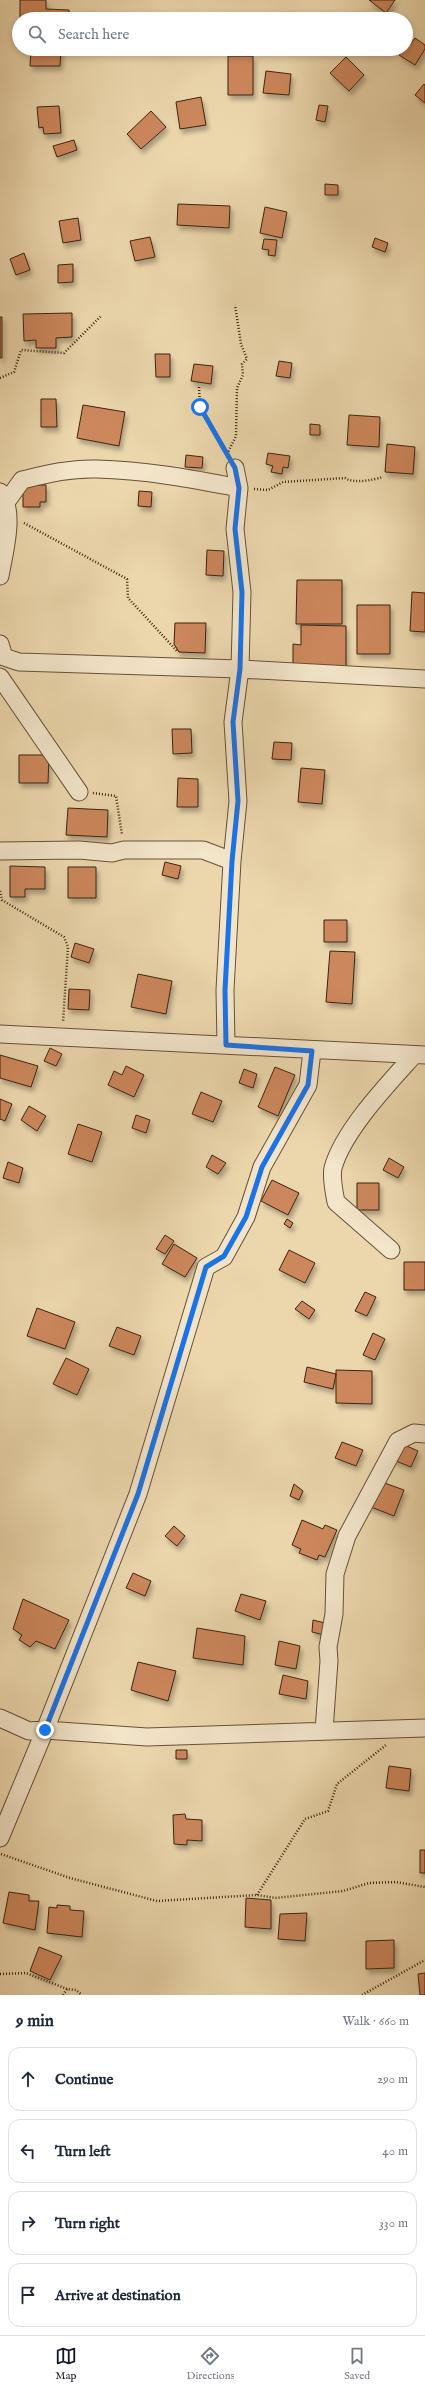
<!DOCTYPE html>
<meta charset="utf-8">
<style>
:root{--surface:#fff;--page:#f2f2f3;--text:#1f2937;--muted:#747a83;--line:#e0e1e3;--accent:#111827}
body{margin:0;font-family:"IM FELL English",serif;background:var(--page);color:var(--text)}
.stop{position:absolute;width:12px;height:12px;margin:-9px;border:3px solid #1a73e8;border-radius:50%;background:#fff}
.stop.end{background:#1a73e8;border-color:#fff;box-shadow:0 1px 4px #0008}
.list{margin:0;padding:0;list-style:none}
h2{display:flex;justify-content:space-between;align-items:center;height:52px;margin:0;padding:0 16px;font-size:17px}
h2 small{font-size:13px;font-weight:400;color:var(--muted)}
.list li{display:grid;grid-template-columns:26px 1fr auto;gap:12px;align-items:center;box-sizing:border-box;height:64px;margin:0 8px 8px;padding:0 8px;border:1px solid var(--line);border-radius:12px}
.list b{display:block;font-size:15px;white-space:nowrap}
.list em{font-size:13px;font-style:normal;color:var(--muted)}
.icon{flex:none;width:22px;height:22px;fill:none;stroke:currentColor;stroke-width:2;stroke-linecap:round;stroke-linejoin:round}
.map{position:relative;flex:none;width:425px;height:1995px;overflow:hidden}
.search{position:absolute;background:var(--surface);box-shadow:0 2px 6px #0003;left:12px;right:12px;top:12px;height:44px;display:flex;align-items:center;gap:10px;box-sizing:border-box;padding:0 14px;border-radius:22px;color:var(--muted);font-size:15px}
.sheet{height:340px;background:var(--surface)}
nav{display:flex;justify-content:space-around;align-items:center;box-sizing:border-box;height:56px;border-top:1px solid var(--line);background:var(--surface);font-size:11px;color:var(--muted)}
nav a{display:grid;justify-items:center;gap:2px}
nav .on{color:var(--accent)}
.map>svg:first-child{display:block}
.building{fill:#cd875b;stroke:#3a2411;filter:url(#shadow)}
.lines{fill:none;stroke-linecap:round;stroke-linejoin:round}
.street-casing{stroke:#665138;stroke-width:19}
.path{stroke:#3a2411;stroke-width:2.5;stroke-dasharray:1 2;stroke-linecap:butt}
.street{stroke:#f3e5ca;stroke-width:17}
.route{stroke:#1a73e8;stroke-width:5}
</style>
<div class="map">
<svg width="425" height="1995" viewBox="0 0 425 1995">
<defs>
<filter id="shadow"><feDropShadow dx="2.5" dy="4.5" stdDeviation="2" flood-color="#0004"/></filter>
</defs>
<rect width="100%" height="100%" fill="#ecd7ad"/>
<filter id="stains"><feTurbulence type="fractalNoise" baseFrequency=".005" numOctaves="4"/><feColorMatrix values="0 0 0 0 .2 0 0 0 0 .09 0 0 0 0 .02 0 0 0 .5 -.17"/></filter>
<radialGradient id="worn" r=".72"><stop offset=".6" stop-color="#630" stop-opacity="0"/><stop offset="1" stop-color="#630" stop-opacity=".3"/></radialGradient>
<!-- building -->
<path class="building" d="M20 0H46V9L69 10V19H20Z
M369 0H395L386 13Z
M415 38 425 45V49L415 65 399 55 403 49H406V44L409 46Z
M31 49H61L60 66H30Z
M228 56H253V95H228Z
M346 57 364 75 349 91 330 73Z
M266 71 291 74 289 95 263 93Z
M424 84 425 85V103L415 95Z
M201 97 206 125 180 129 176 102Z
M319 105 328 106 325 122 316 120Z
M59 106 61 133 44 134 43 127 39 128 37 107Z
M151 111 166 127 141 149 127 134Z
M74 140 77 150 57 157 53 146Z
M325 184 338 185V195H325Z
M178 204 230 206 229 228 177 225Z
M265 207 287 212 282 238 260 233Z
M78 218 81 240 63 243 59 221Z
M150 237 155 257 135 261 130 241Z
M375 238 388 243 385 252 372 247Z
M264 239 277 240 275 256 268 255 269 250 262 249Z
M24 253 30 270 16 275 10 259Z
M73 264V282L58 283V265Z
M72 313V337L56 338V348H36V340L24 341 23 314Z
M0 317H2V358H0Z
M155 354H170V377H156Z
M279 361 292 363 290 378 276 376Z
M194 364 213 366 211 384 191 381Z
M41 399H56L57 427H41Z
M83 405 125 412 119 446 77 438Z
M349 415 380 417 379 447 347 445Z
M310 424 320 425V435H310Z
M387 444 415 447 413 474 385 472Z
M268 453 290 456 288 468 283 467 282 474 271 472 273 466 266 464Z
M186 455 203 457 202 468 185 467Z
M23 485H46V502H40V507H23Z
M139 491 152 492 151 507 138 506Z
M207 550 224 551 223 576 206 575Z
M297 580H342V624H296Z
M412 592 425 593V632L410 631Z
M357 605H390V654H357Z
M175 623H206L205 653 179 652 174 644Z
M301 625 346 626V667L293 666V644L301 645Z
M172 729H191L192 753 173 754Z
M274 742 292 743 291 760 272 759Z
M19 755H49L48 783H19Z
M301 768 325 770 322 804 298 802Z
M178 778 198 779V807H177Z
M68 808 108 810 107 837 66 835Z
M165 862 181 866 178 879 162 875Z
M10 866 45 867V889H25V897H10Z
M68 867H96V898H68Z
M324 920H347V942H324Z
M75 943 94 949 89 963 71 957Z
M330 951 355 952 352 1004 326 1002Z
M138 974 172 981 166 1014 131 1007Z
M69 989 90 990 89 1010 68 1009Z
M50 1048 62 1054 56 1066 44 1061Z
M0 1055 38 1066 31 1087 0 1078Z
M126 1066 144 1075 134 1097 108 1085 114 1071 122 1075Z
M275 1067 295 1075 278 1116 258 1107Z
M244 1069 257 1074 253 1088 239 1083Z
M201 1092 222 1101 213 1122 192 1114Z
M0 1099 12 1104 5 1121 0 1119Z
M29 1106 46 1116 37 1131 21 1120Z
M136 1115 150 1120 146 1133 132 1128Z
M78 1124 102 1132 92 1162 68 1154Z
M212 1155 226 1163 218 1174 206 1167Z
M389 1158 404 1167 398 1178 383 1170Z
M8 1162 23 1168 19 1183 3 1178Z
M272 1180 299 1193 288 1215 261 1201Z
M357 1183H379V1210H357Z
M287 1219 293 1223 290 1228 284 1224Z
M165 1235 174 1241 165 1254 156 1249Z
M174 1244 197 1258 185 1277 162 1264Z
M289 1250 315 1263 305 1283 279 1270Z
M404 1262H425V1290H404Z
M365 1292 376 1297 367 1316 355 1311Z
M302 1301 315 1310 309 1319 295 1309Z
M37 1308 75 1322 65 1349 27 1336Z
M117 1327 141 1336 134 1355 109 1346Z
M373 1333 385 1339 375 1360 363 1355Z
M66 1358 89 1369 77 1395 53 1384Z
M307 1367 336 1374 333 1389 304 1382Z
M336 1370 372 1371V1404L336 1403Z
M342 1442 363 1450 356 1466 335 1458Z
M398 1442 418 1451 411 1467 391 1459Z
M379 1481 404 1490 394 1516 366 1505Z
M294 1484 303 1491 299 1500 290 1496Z
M302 1520 323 1529 325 1525 337 1530 325 1557 319 1555 317 1560 299 1553 301 1549 292 1545Z
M174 1526 185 1536 177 1546 165 1536Z
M133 1573 151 1581 145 1596 126 1588Z
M241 1594 266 1601 260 1620 235 1611Z
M23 1599 69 1620 55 1649 36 1641 30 1647 19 1640 22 1635 13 1629Z
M313 1620 325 1623 324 1635 312 1632Z
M197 1628 245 1636 243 1665 193 1658Z
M279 1641 300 1646 296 1669 275 1665Z
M138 1662 176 1671 168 1701 131 1690Z
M283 1675 308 1681 306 1699 279 1694Z
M176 1750H187V1759H176Z
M389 1766 411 1769 409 1791 386 1788Z
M185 1814 186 1819 202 1820V1841L187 1840V1845L174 1844 173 1815Z
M420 1850H425V1873H420Z
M9 1892 29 1895V1901H39L35 1930 3 1923Z
M246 1898 271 1900V1929L245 1927Z
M57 1905 70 1906V1910L84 1911 82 1937 47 1933 49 1907 57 1908Z
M307 1913 305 1941 278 1939 280 1914Z
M394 1940V1968L366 1969V1941Z
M39 1947 62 1956 50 1980 30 1971Z
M425 1973V1995H420L418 1974Z"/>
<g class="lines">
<defs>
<path id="street" d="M7 501 22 480C47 474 71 468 97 469 144 470 193 479 239 488
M0 576C4 553 16 511 0 492
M0 644 4 657 19 662 240 669 425 679
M0 677 79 792
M0 851 79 850 112 853 124 850H203L232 861 225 990 226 1045
M232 861 238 801 233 722 240 669 242 592 235 529 239 488 235 468
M0 1034 425 1055
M391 1250 336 1202C334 1192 331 1178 333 1168 343 1131 388 1084 414 1055
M0 1718 29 1731 45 1730 147 1737 425 1728
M324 1731 329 1661 328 1647 334 1614 335 1574 347 1536 398 1441 414 1433 425 1434
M0 1838 45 1730 138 1494 206 1267 224 1257 246 1217 262 1167 308 1085 312 1051"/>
</defs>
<!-- street casing -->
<use href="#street" class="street-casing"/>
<!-- path -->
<path class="path" d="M0 378 14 372 21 350 64 353 101 316
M199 387 200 407 228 455
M227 454 236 436 237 388 243 375 242 364 247 359 241 344 235 305
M254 489 268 490 283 482 345 478C354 484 373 480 383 477
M24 523 127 579 128 598 177 651
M93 793 116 796 122 835
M0 891 2 900 64 937 68 947 63 1022
M1 1854 70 1878 157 1901 257 1895 275 1898 343 1891 369 1883 396 1882 425 1887
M257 1895 305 1819 328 1811 337 1784 386 1745
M0 1974 26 1973 67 1989
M63 1995 67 1989 76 1990 82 1995
M362 1995 425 1960"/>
<!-- street -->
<use href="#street" class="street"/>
</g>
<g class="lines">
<!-- route -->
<path class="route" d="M45 1730 138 1494 206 1267 224 1256 246 1217 262 1167 308 1085 312 1051 226 1045 225 990 232 861 238 801 233 722 240 669 242 592 235 529 239 488 235 468 200 407"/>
</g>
<rect width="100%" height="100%" filter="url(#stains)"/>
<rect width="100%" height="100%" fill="url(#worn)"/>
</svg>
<div class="stop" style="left:200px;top:407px"></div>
<div class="stop end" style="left:45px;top:1730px"></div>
<div class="search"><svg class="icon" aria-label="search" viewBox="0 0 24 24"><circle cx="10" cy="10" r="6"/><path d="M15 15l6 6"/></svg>Search here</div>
</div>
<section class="sheet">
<h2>9 min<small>Walk · 660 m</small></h2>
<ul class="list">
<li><svg class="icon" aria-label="ahead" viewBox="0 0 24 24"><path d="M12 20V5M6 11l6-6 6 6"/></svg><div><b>Continue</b></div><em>290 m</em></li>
<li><svg class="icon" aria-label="left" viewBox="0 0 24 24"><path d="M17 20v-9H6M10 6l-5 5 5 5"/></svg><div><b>Turn left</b></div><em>40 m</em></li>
<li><svg class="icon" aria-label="right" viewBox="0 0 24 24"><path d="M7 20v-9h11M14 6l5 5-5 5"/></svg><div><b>Turn right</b></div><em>330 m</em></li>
<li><svg class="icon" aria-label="arrive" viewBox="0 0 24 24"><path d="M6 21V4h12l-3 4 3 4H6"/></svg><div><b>Arrive at destination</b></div></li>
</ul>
</section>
<nav>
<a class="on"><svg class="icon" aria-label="map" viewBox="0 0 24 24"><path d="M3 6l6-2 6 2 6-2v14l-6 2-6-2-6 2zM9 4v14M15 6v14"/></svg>Map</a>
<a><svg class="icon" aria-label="directions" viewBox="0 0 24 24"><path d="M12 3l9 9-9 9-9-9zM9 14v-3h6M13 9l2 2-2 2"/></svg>Directions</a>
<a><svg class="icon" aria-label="saved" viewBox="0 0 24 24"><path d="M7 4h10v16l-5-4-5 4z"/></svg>Saved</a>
</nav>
